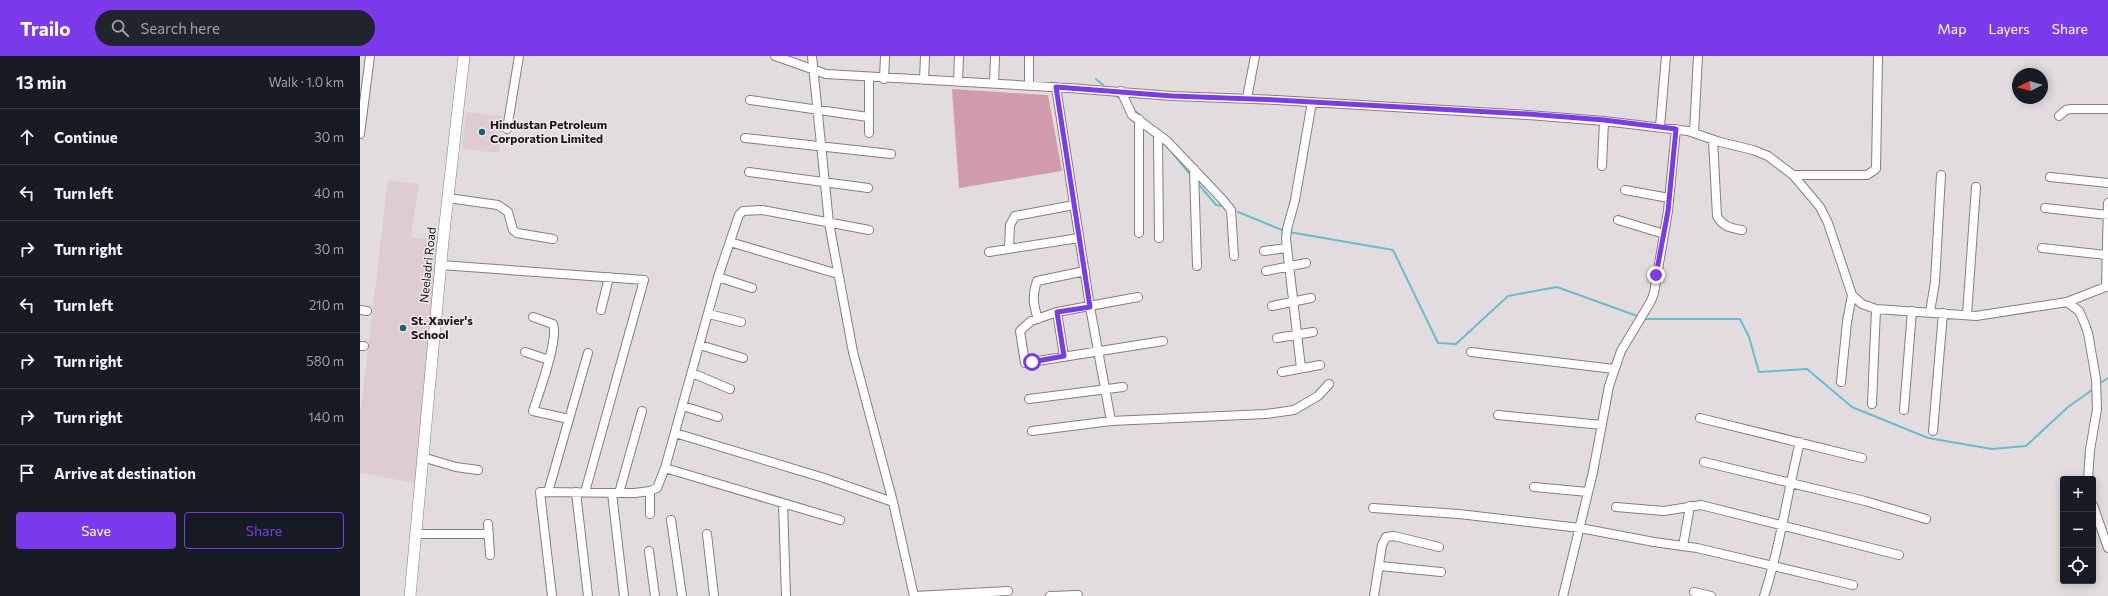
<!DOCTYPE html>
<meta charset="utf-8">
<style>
:root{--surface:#171b24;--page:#20242c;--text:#f1f3f6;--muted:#9ea1a6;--line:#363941;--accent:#7c3aed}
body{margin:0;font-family:Commissioner,sans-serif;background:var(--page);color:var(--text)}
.controls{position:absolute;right:12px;bottom:12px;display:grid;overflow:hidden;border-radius:4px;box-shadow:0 2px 10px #0003}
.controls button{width:36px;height:36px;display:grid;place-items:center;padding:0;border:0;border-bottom:1px solid var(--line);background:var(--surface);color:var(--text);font:20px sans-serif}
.compass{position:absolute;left:1652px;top:12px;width:36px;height:36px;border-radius:50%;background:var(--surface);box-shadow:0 2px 10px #0003;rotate:264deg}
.stop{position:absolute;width:12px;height:12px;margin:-9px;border:3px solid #7c3aed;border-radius:50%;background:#fff}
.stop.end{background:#7c3aed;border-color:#fff;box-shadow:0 1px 4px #0008}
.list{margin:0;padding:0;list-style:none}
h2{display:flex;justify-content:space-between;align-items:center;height:52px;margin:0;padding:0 16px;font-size:17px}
h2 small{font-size:13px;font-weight:400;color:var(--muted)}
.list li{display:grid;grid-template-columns:26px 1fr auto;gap:12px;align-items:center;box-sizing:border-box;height:56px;padding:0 16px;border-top:1px solid var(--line)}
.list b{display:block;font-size:15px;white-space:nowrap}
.list em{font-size:13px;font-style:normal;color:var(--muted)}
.actions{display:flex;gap:8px;padding:12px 16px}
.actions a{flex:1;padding:9px 0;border:1px solid var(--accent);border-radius:4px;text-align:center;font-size:14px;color:var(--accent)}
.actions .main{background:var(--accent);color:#fff}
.icon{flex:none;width:22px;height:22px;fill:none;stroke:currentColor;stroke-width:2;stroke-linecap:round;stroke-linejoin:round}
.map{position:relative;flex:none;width:1748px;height:540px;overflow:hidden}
header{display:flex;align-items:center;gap:24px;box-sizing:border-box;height:56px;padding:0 20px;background:var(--accent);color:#fff}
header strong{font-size:19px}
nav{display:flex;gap:22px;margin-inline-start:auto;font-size:14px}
.search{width:280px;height:36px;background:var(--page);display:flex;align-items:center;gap:10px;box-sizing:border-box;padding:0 14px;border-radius:22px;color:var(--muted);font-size:15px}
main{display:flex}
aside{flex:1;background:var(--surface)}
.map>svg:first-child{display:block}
.built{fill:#ddcdd1}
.green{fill:#d19bab}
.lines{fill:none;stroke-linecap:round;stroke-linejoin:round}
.stream{stroke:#63bfd0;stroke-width:2}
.minor-casing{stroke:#857e80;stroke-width:10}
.secondary-casing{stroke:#857e80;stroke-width:12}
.minor{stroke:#fff;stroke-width:8}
.secondary{stroke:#fff;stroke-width:11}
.route{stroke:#7c3aed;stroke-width:5}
.poi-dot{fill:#17626e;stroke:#f1e9eb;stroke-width:1.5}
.labels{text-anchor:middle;stroke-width:3;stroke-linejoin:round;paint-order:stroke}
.poi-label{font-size:12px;font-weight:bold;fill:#161314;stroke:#f1e9eb;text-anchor:start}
.street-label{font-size:12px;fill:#161314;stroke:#f1e9eb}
</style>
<header>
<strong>Trailo</strong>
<div class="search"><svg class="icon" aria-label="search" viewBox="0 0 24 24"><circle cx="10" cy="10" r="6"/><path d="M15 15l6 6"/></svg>Search here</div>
<nav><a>Map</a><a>Layers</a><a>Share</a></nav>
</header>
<main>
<aside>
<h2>13 min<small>Walk · 1.0 km</small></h2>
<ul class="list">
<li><svg class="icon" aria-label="ahead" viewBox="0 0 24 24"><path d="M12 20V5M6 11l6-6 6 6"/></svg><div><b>Continue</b></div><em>30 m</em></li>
<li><svg class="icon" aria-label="left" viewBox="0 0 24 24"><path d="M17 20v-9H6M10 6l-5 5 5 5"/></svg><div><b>Turn left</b></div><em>40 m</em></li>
<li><svg class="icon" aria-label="right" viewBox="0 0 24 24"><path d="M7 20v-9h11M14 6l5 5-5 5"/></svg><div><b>Turn right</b></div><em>30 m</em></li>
<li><svg class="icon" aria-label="left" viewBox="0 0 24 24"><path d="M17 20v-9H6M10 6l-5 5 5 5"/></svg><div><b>Turn left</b></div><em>210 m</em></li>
<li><svg class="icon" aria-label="right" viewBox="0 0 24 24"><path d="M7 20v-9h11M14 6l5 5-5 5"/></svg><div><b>Turn right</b></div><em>580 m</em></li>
<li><svg class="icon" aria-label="right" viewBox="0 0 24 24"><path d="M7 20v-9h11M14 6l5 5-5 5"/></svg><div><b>Turn right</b></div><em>140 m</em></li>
<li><svg class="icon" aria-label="arrive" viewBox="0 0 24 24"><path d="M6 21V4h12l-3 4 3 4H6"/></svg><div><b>Arrive at destination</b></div></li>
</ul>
<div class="actions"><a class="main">Save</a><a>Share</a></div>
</aside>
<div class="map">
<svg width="1748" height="540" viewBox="0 0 1748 540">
<rect width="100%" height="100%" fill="#e3dcde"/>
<!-- built -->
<path class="built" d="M106 56 143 60 139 97 102 93Z
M28 124 59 128 51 181 83 185 60 428 0 417V359Z"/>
<!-- green -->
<path class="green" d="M592 33 688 39 702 115 599 132Z"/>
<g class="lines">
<!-- stream -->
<path class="stream" d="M736 23 743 29
M756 40 759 42
M774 54 781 60
M806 89 829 117
M840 130 856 149 861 150
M878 156 922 174
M929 176 1033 194 1078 287 1096 288 1148 240 1197 231 1280 261
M1284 263H1380L1389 281 1399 316 1447 313 1492 351 1568 382 1632 393 1666 390 1708 351 1732 334
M1742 326 1748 322"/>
<defs>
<path id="minor" d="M415 0 466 18 709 32 812 40 916 44 1168 59 1244 65 1328 75 1360 86 1393 94 1408 100 1433 119 1460 151 1468 167 1492 239 1502 248 1516 253 1616 260 1707 246 1719 255 1724 266 1728 277 1736 323 1737 353 1730 394 1728 423
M452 0 469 167 493 296 533 446 554 540
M669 0V29
M524 23 525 0
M564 24 565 0
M598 26 599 0
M634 28 635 0
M696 31 730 251 751 365
M761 35 772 59 807 85 862 143 871 154 874 200
M887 42 895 0
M390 44 508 61
M1699 60 1706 54 1711 53H1748
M779 63V177
M1300 71 1306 0
M147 73 159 0
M509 77V21
M1334 77 1338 0
M0 78 10 0
M798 79 799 182
M385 82 531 98
M1353 84 1357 160C1363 171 1371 172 1382 174
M1242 110 1244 65
M834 113 837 210
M389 116 508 132
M1433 119H1507L1516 113 1518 0
M1690 121 1748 127
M1265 134 1309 142
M88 142 138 149 148 156 153 174 157 177 193 183
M1685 152 1748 159
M1258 164 1304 178
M370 186 478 218
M649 192 650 169 655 160 714 149
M1682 192 1746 199
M904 195 926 192
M629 196 719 182
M81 209 284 224 225 436
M906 215 946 207
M358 221 392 232
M1746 231 1748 147
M778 241 697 256 671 265 660 275 665 307 803 285
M1707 246 1748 230
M912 250 951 242
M0 254 7 255
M241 254 249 221
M697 256 704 300
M1570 256 1575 226 1581 119
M349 258 381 266
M1607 259 1616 131
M173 261 193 268C199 283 179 337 173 355L209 363
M678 263C673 248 672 240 677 225L725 215
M917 282 953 276
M340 289 383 302
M0 290H4
M165 296 189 304
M1111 296 1254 313
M941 312 926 183 927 173 935 144 952 46
M922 316 960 309
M332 317 370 333
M1481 326 1487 266 1492 239
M669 343 763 331
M1512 348 1516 253
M323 350 358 361
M1544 354 1552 255
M1138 359 1242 369
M1340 362 1502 402
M672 375 751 365 906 358 934 354 958 340 969 328
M1573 375 1583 257
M315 377 464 422 533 446
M62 401 96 411 118 414
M1344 406 1505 445 1566 463
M305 412 480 464
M1174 431 1228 436
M188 436 228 297
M216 436 228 540
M252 437 264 540
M259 437 282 355
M423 448 426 540
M1733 449 1748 492
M1256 451 1304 455 1341 449 1539 499
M1013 452 1099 458 1220 472 1294 486 1337 492 1493 529
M290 458V435
M311 464 322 540
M128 468 130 499
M55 478H129
M347 478 354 540
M1323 490 1330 450
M289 495 295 540
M1020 510 1081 516
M1334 536 1351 540
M192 540 180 436 275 437 290 435 297 432 305 412 358 221 379 159 383 155 402 154 509 174
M554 540 648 535
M690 540 718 539
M1014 540 1022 489 1026 481 1034 480 1079 491
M1203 540 1233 416 1249 330 1261 295 1291 245 1294 237 1308 155 1316 73
M1404 540C1421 489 1427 437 1440 386"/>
<path id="secondary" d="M50 540 83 185 104 0"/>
</defs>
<!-- minor casing -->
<use href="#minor" class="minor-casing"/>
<!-- secondary casing -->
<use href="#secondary" class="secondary-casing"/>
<!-- minor -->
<use href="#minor" class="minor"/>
<!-- secondary -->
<use href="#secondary" class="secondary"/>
</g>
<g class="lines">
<!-- route -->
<path class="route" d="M672 306 704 300 697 256 730 251 696 31 812 40 916 44 1168 58 1244 64 1316 73 1308 155 1296 219"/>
</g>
<!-- markers -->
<g class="poi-dot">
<circle cx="122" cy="76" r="4"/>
<circle cx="43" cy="272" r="4"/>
</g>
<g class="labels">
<!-- poi labels -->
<g class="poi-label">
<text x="130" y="73">Hindustan Petroleum<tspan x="130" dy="14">Corporation Limited</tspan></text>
<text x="51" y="269">St. Xavier's<tspan x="51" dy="14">School</tspan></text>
</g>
<!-- street labels -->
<g class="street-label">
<text transform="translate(68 209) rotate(-84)" y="4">Neeladri Road</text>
</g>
</g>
</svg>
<div class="controls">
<button>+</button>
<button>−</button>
<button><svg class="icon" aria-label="locate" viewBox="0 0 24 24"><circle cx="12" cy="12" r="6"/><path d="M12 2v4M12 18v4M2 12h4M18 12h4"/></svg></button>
</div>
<svg class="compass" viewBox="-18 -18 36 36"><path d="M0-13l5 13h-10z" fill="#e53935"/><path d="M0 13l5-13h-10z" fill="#9ea1a6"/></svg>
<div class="stop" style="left:672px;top:306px"></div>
<div class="stop end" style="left:1296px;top:219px"></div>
</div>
</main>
